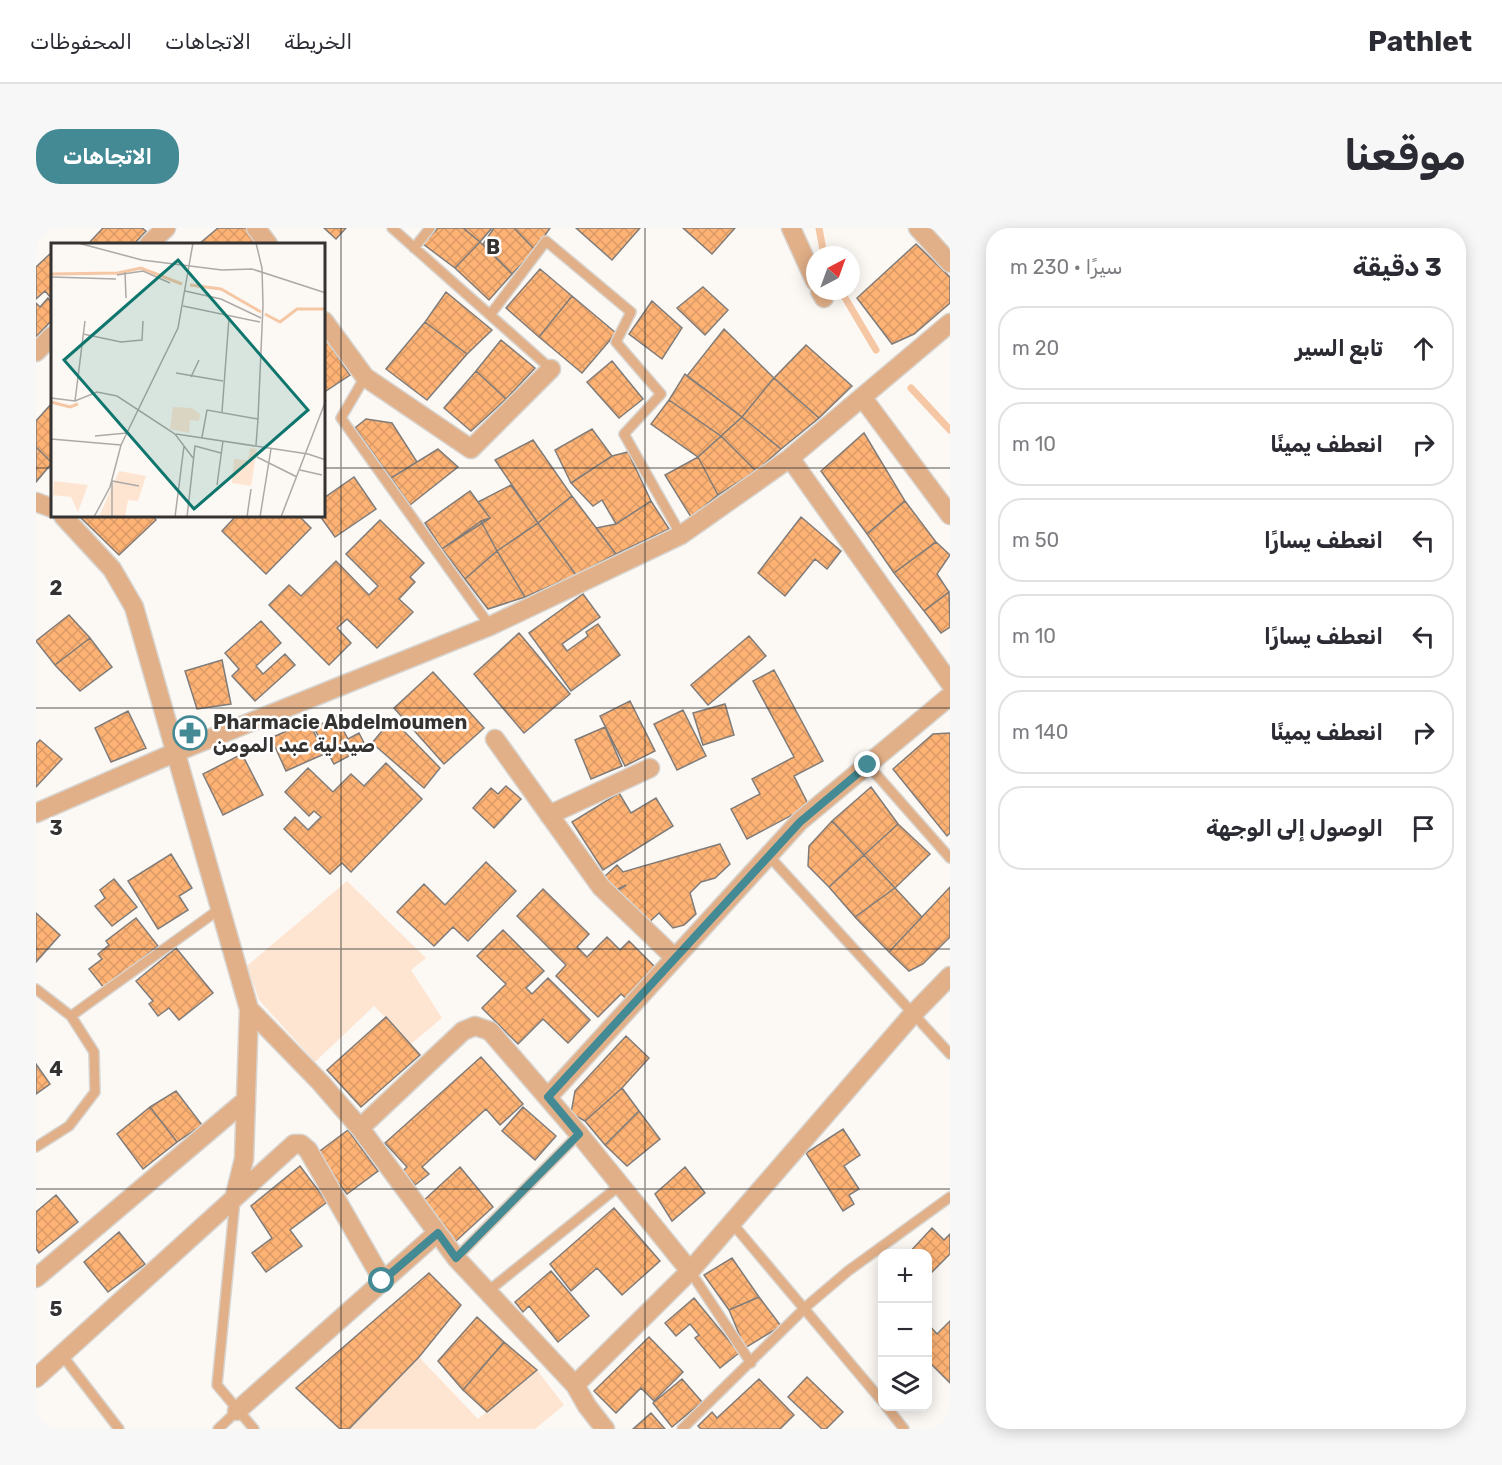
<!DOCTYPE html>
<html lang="ar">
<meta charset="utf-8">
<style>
:root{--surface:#fff;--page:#f7f7f7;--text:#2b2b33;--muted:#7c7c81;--line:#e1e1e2;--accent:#448a95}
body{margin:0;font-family:Rubik,Cairo,sans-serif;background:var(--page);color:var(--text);direction:rtl}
.controls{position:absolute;right:18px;bottom:18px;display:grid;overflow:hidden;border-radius:12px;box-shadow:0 3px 15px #0003}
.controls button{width:54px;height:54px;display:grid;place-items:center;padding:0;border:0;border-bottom:2px solid var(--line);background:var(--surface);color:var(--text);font:30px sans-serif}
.compass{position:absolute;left:770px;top:18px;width:54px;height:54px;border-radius:50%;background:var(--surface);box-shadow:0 3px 15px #0003;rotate:41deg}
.stop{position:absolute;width:18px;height:18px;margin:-14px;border:4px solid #448a95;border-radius:50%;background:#fff}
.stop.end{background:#448a95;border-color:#fff;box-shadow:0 2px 6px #0008}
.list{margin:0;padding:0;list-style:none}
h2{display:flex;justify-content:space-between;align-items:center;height:78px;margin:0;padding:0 24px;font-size:26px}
h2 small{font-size:20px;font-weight:400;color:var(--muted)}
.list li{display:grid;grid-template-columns:39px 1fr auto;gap:18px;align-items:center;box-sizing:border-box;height:84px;margin:0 12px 12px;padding:0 12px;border:2px solid var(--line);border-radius:24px}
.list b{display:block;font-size:22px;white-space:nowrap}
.list em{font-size:20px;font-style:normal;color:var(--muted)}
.icon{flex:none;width:33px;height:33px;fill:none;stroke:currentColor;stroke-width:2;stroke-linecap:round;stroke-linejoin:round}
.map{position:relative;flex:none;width:914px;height:1201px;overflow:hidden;direction:ltr;border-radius:24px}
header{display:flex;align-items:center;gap:36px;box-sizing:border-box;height:84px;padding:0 30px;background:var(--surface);border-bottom:2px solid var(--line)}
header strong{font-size:28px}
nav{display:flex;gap:33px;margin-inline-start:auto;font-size:21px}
.intro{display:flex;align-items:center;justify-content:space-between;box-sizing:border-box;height:144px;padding:0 36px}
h1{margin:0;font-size:42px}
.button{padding:15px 27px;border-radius:24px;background:var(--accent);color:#fff;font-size:21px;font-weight:700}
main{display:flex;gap:36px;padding:0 36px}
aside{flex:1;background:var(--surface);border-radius:24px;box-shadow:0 3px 15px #0003}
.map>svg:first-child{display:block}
.grass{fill:#fee5d2}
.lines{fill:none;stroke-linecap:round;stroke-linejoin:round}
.stream{stroke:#f5c7a4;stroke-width:7}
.building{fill:url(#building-cross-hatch);stroke:#807c79;stroke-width:1.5}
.lane-casing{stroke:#d8d5d1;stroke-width:12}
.street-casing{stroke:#d8d5d1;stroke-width:21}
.lane{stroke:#e2b088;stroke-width:9}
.street{stroke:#e2b088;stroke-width:18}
.route{stroke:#448a95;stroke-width:8}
.grid{fill:none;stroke:#353332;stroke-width:1.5;stroke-opacity:0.55}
.labels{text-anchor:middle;stroke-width:5;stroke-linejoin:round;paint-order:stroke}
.poi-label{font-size:20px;font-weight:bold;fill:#353332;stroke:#fff;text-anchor:start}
.inset-river{fill:none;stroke:#f5c7a4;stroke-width:3}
.inset-road{fill:none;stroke:#aca9a6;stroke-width:1.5}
.view{fill:#0f766e;fill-opacity:0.15;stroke:#0f766e;stroke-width:3}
.inset-edge{fill:none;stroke:#353332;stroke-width:3}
.grid-label{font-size:20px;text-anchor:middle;font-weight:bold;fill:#353332;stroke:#fff;stroke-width:5;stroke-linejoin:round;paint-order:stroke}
</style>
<header>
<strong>Pathlet</strong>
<nav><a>الخريطة</a><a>الاتجاهات</a><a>المحفوظات</a></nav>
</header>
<div class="intro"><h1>موقعنا</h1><a class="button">الاتجاهات</a></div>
<main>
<aside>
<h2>3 دقيقة<small>سيرًا · 230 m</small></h2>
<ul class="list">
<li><svg class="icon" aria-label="ahead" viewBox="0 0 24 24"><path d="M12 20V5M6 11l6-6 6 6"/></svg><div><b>تابع السير</b></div><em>20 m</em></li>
<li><svg class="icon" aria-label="right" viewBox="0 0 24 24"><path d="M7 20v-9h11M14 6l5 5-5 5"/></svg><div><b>انعطف يمينًا</b></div><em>10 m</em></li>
<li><svg class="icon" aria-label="left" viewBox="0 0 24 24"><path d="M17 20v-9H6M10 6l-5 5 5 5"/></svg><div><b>انعطف يسارًا</b></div><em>50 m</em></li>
<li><svg class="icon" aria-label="left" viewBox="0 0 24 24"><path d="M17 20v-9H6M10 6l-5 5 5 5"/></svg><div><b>انعطف يسارًا</b></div><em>10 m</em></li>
<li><svg class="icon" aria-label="right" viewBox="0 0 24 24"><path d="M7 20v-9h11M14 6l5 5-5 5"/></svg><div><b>انعطف يمينًا</b></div><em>140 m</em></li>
<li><svg class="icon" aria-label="arrive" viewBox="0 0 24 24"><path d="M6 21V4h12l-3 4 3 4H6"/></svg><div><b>الوصول إلى الوجهة</b></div></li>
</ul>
</aside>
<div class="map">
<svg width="914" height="1201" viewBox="0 0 914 1201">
<defs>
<pattern id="building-cross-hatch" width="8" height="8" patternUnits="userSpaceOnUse" patternTransform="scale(1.5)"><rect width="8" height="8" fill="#feb375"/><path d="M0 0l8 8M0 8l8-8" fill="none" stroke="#da9a66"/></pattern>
</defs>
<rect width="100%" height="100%" fill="#fcf8f4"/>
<!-- grass -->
<path class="grass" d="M311 653 390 730 375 742 406 790 375 816 338 778 279 834 223 772 211 738Z
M383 1129 442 1191 501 1142 528 1177 499 1201H313Z"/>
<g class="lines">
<!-- stream -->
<path class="stream" d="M783 0 788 27
M805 63 840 122
M875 160 914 202"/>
</g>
<!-- building -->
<path class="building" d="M67 0H106L110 3 98 16H52Z
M182 0H209L224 16H163Z
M288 0H310L300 11Z
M402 0H427L444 14 419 40 387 16Z
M427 0H456L444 14Z
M458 0H478L499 22 476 46 447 16Z
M478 0H514L499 22Z
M540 0H604L576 32Z
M647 0H699L676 26Z
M444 14 476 46 453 72 419 40Z
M880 16 914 49V75L878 106 856 116 821 70Z
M16 24V71L9 63 0 71V39Z
M504 41 536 68 503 109 470 80Z
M667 59 692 82 669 107 641 80Z
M410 64 456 102 431 126 389 94Z
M536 68 580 105 546 145 503 109Z
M12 70 16 75V92L0 109V75L4 79Z
M616 73 646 100 626 131 593 106Z
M389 94 431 126 391 172 350 141Z
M688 101 738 150 706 189 651 148Z
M288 108 314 147 290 163 288 160Z
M465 112 499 140 470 171 440 143Z
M770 117 816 158 783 190 738 150Z
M576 133 607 171 583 190 551 154Z
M440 143 470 171 435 203 408 180Z
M649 146 706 189 685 208 633 172Z
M738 150 783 190 745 221 706 189Z
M633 172 685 208 662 229 615 196Z
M16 175V235L0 219V193Z
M706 189 745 221 720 243 685 208Z
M330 191 356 195 381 234 355 250 319 200Z
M556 201 576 228 535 255 519 222Z
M828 205 869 273 831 306 785 243Z
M685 208 720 243 682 267 662 229Z
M497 212 536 268 502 295 459 232Z
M0 219 16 235 0 254Z
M402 221 422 239 374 277 355 250Z
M592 224 615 273 580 296 566 272 557 278 535 255 576 228Z
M662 229 682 267 655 289 629 247Z
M318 249 340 281 299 309 284 288H288V270Z
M475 257 502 295 461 323 445 293 454 290 442 274Z
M434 263 454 290 406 321 389 295Z
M536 268 580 326 540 347 502 295Z
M615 273 633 301 580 326 560 300 580 296Z
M869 273 900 314 858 345 831 306Z
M43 288H117L120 292 83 327Z
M200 288H263L275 300 230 346 186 303Z
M765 289 805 323 791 341 779 331 749 368 722 345Z
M344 292 388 335 374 349 379 354 363 371 377 384 341 420 311 391 301 400 315 415 293 437 233 377 253 357 265 368 300 333 333 367 342 358 310 326Z
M445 293 461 323 429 351 406 321Z
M502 295 540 347 489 369 461 323Z
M900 314 914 327 901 346 913 364 888 383 858 345Z
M461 323 489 369 452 381 429 351Z
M913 364 914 399 905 405 888 383Z
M547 366 564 389 526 416 531 423 552 408 550 404 562 396 584 427 535 463 493 405Z
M33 387 54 410 19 437 0 413Z
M225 393 245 415 220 438 227 446 249 426 259 437 219 473 196 448 203 441 189 425Z
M483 405 534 466 488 505 438 446Z
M713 408 730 428 672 477 655 457Z
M54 410 76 439 44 463 19 437Z
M186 432 195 476 161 481 149 443Z
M738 442 787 533 758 548 773 578 711 611 695 581 724 566 716 551 758 529 717 453Z
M397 444 448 500 408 536 358 480Z
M594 473 619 523 589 538 564 488Z
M689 476 698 507 667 517 657 485Z
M647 482 670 528 641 542 618 496Z
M92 483 110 520 75 534 59 500Z
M300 488 312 511 323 505 330 519 298 536 278 500Z
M356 491 404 540 388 560 336 515Z
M273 493 288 526 250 543 235 510Z
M569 499 586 538 555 551 539 512Z
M914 505V605L911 608 857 541 897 506Z
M4 512 26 531 0 559V516Z
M206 526 227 567 187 587 167 546Z
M350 535 386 571 315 644 306 635 294 646 248 601 259 589 272 602 285 589 278 583 273 588 249 564 272 540 297 564 315 546 328 558Z
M470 558 485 571 458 600 437 580 455 560 462 566Z
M835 559 862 596 828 627 796 593Z
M583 565 595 585 620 570 637 598 567 642 536 594Z
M796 593 828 627 793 659 772 638 773 618Z
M862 596 894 626 859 660 828 627Z
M684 616 694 636 679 650 665 654 654 665 660 686 648 697 637 700 623 685 607 700 579 664 590 657 578 663 567 650 581 637 587 644Z
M135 626 156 660 143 668 152 682 122 701 92 653Z
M828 627 859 660 819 689 793 659Z
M450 634 480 663 432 713 417 699 398 718 361 684 388 656 409 677Z
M78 651 101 679 76 698 59 678 69 670 64 662Z
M914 659V709L887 736 873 743 853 724Z
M859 660 886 689 853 724 819 689Z
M507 661 553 706 541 719 551 729 571 709 584 722 593 713 623 743 593 773 585 766 562 789 520 748 530 737 481 688Z
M0 685 24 707 0 734Z
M100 690 122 718 68 760 53 741 66 731 62 726 73 717 70 713Z
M467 702 508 743 490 760 496 766 512 750 554 792 532 815 507 791 482 816 446 780 470 756 441 728Z
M140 720 177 765 143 792 133 780 122 788 113 776 117 773 100 753Z
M350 789 384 827 325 879 291 842Z
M590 808 613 830 586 860 549 893 535 885 539 863Z
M445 829 487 876 464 897 450 881 386 939 393 946 379 957 367 943 371 939 349 915Z
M0 836 14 856 0 866Z
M586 860 603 883 569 917 549 893Z
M140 863 166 897 141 914 114 879Z
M114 879 141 914 107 941 81 906Z
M487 879 520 908 499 932 466 903Z
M603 883 624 911 591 938 569 917Z
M807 901 824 927 808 938 823 961 813 967 818 976 807 983 770 925Z
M312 902 342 943 311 966 280 926Z
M264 938 291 974 254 1002 266 1018 230 1044 216 1025 236 1010 215 978Z
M424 939 457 979 420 1013 385 975Z
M649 939 669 965 636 993 619 966Z
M20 967 42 994 3 1025 0 1021V984Z
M578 980 624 1033 586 1067 561 1040 535 1063 514 1036Z
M896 1000 908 1012 914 1006V1026L892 1048V1026H872Z
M83 1004 109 1036 72 1064 48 1034Z
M696 1030 723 1069 693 1082 668 1047Z
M515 1043 553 1088 522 1114 493 1078 487 1084 479 1074Z
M393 1045 425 1077 383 1129 313 1201H304L260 1160Z
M723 1069 745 1098 709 1120 693 1082Z
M658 1070 703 1125 684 1140 659 1110 663 1107 654 1096 640 1108 629 1095Z
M441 1089 468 1114 427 1162 402 1133Z
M914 1093V1155L892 1133V1096L901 1106Z
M613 1109 647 1144 618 1173 605 1160 580 1185 558 1163Z
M468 1114 501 1142 451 1184 427 1162Z
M771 1149 807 1184 790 1201H786L752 1169Z
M646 1151 666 1174 636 1199 617 1175Z
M723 1151 758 1187 744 1201H665L662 1198 676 1184 681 1190Z
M615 1185 629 1201H597Z"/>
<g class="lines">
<defs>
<path id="lane" d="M356 0 515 141
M378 20 394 0
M454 87 510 13 595 84 580 114 625 166 588 206 645 307
M329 149 305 190 454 398
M832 537 914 630
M733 628 914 826
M0 761 35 788 185 680
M0 919 33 898 59 864 58 824 35 788
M199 972 181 1157 218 1201
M696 995 846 1173
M420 1030 543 906
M654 1043 715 1135
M451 1064 583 958
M26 1127 83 1201
M850 1178 868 1201
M182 1201 201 1183
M646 1201 772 1077 812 1043 914 969"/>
<path id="street" d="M220 0 232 16
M755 0 779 53
M882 0 914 35
M113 16 130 0
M784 63 788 70
M288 93 329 149 435 221 515 141
M0 124 16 108
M826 169 914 287
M754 230 914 455
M0 274 16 280
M27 288 76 341 98 379 213 781 208 931 199 967
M459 511 565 659 639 730
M0 585 138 525 454 398 645 307 754 230 914 95
M513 587 614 540
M213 781 285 855 324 900 420 1030 539 1157 551 1178 569 1201
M512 869 764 593 914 468
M324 900 427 803 439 798 454 803 543 906 654 1043 876 787 914 748
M0 1050 210 872
M0 1150 258 916H265L272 922 347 1053
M539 1157 654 1043
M201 1183 401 1005"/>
</defs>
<!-- lane casing -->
<use href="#lane" class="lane-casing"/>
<!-- street casing -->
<use href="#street" class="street-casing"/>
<!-- lane -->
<use href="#lane" class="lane"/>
<!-- street -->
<use href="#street" class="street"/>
</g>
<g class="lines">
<!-- route -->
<path class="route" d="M346 1053 402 1005 420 1030 543 906 512 869 764 594 832 537"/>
</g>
<!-- grid -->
<path class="grid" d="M305 0V1201M609 0V1201M0 240H16M288 240H914M0 480H914M0 721H914M0 961H914"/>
<!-- icons -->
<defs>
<symbol id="pharmacy-ring" viewBox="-11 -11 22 22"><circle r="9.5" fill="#fff" stroke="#448a95" stroke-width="1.5"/><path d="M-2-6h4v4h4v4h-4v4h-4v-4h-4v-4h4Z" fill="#448a95"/></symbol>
</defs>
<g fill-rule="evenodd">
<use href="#pharmacy-ring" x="135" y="486" width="38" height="38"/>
</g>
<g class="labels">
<!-- poi labels -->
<g class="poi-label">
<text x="177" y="501">Pharmacie Abdelmoumen<tspan x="177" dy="23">صيدلية عبد المومن</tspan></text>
</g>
</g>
<!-- overview -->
<g transform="translate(15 15)">
<rect width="274" height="274" fill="#fcf8f4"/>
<path d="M122 164 141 165 149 171 148 178 139 177 138 190 119 186ZM199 205 206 206 200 243 181 240 183 216 197 217ZM68 228 95 233 87 258 77 257 74 274H48ZM3 238 37 242 27 269 20 254 2 252Z" fill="#fee5d2"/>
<path class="inset-river" d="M0 31 67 30 90 25 131 41M139 42 170 46 210 69M214 71 229 79 246 66H275M0 159 19 164 27 161"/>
<path class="inset-road" d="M27 0 91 17 171 27 201 26 275 50M74 29 75 55M66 32 92 28 119 40M0 34 65 36M134 48 170 56 210 75M132 63 209 79M32 91 70 99 91 97 92 78M125 130 172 138M140 134 148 117M0 155 24 158 46 149 66 153 124 191 142 215M24 158 34 78M171 169 178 75M125 191 257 211 275 217M44 193 76 190M151 194 156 167 207 176 212 62 211 25 205 0M0 196 70 202M205 202 207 176M206 214 246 234M249 227 271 232M166 242 172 198M43 274 59 244 70 202 127 85 142 0M61 274V238L88 243M124 274 133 203M136 274 144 203 170 210M196 274 200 246M209 274 220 206M230 274 275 157"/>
<path class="view" d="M127 17 257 167 143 266 13 117Z"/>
<rect width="274" height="274" class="inset-edge"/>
</g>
<g class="grid-label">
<text x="457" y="26">B</text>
<text x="20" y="367">2</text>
<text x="20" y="607">3</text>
<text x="20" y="848">4</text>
<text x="20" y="1088">5</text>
</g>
</svg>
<div class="controls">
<button>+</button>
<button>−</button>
<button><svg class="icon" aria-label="layers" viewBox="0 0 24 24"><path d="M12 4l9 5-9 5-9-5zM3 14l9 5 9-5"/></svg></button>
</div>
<svg class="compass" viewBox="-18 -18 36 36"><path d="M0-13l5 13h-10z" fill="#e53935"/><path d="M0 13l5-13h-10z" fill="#7c7c81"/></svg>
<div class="stop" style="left:346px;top:1053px"></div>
<div class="stop end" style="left:832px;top:537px"></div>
</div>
</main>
